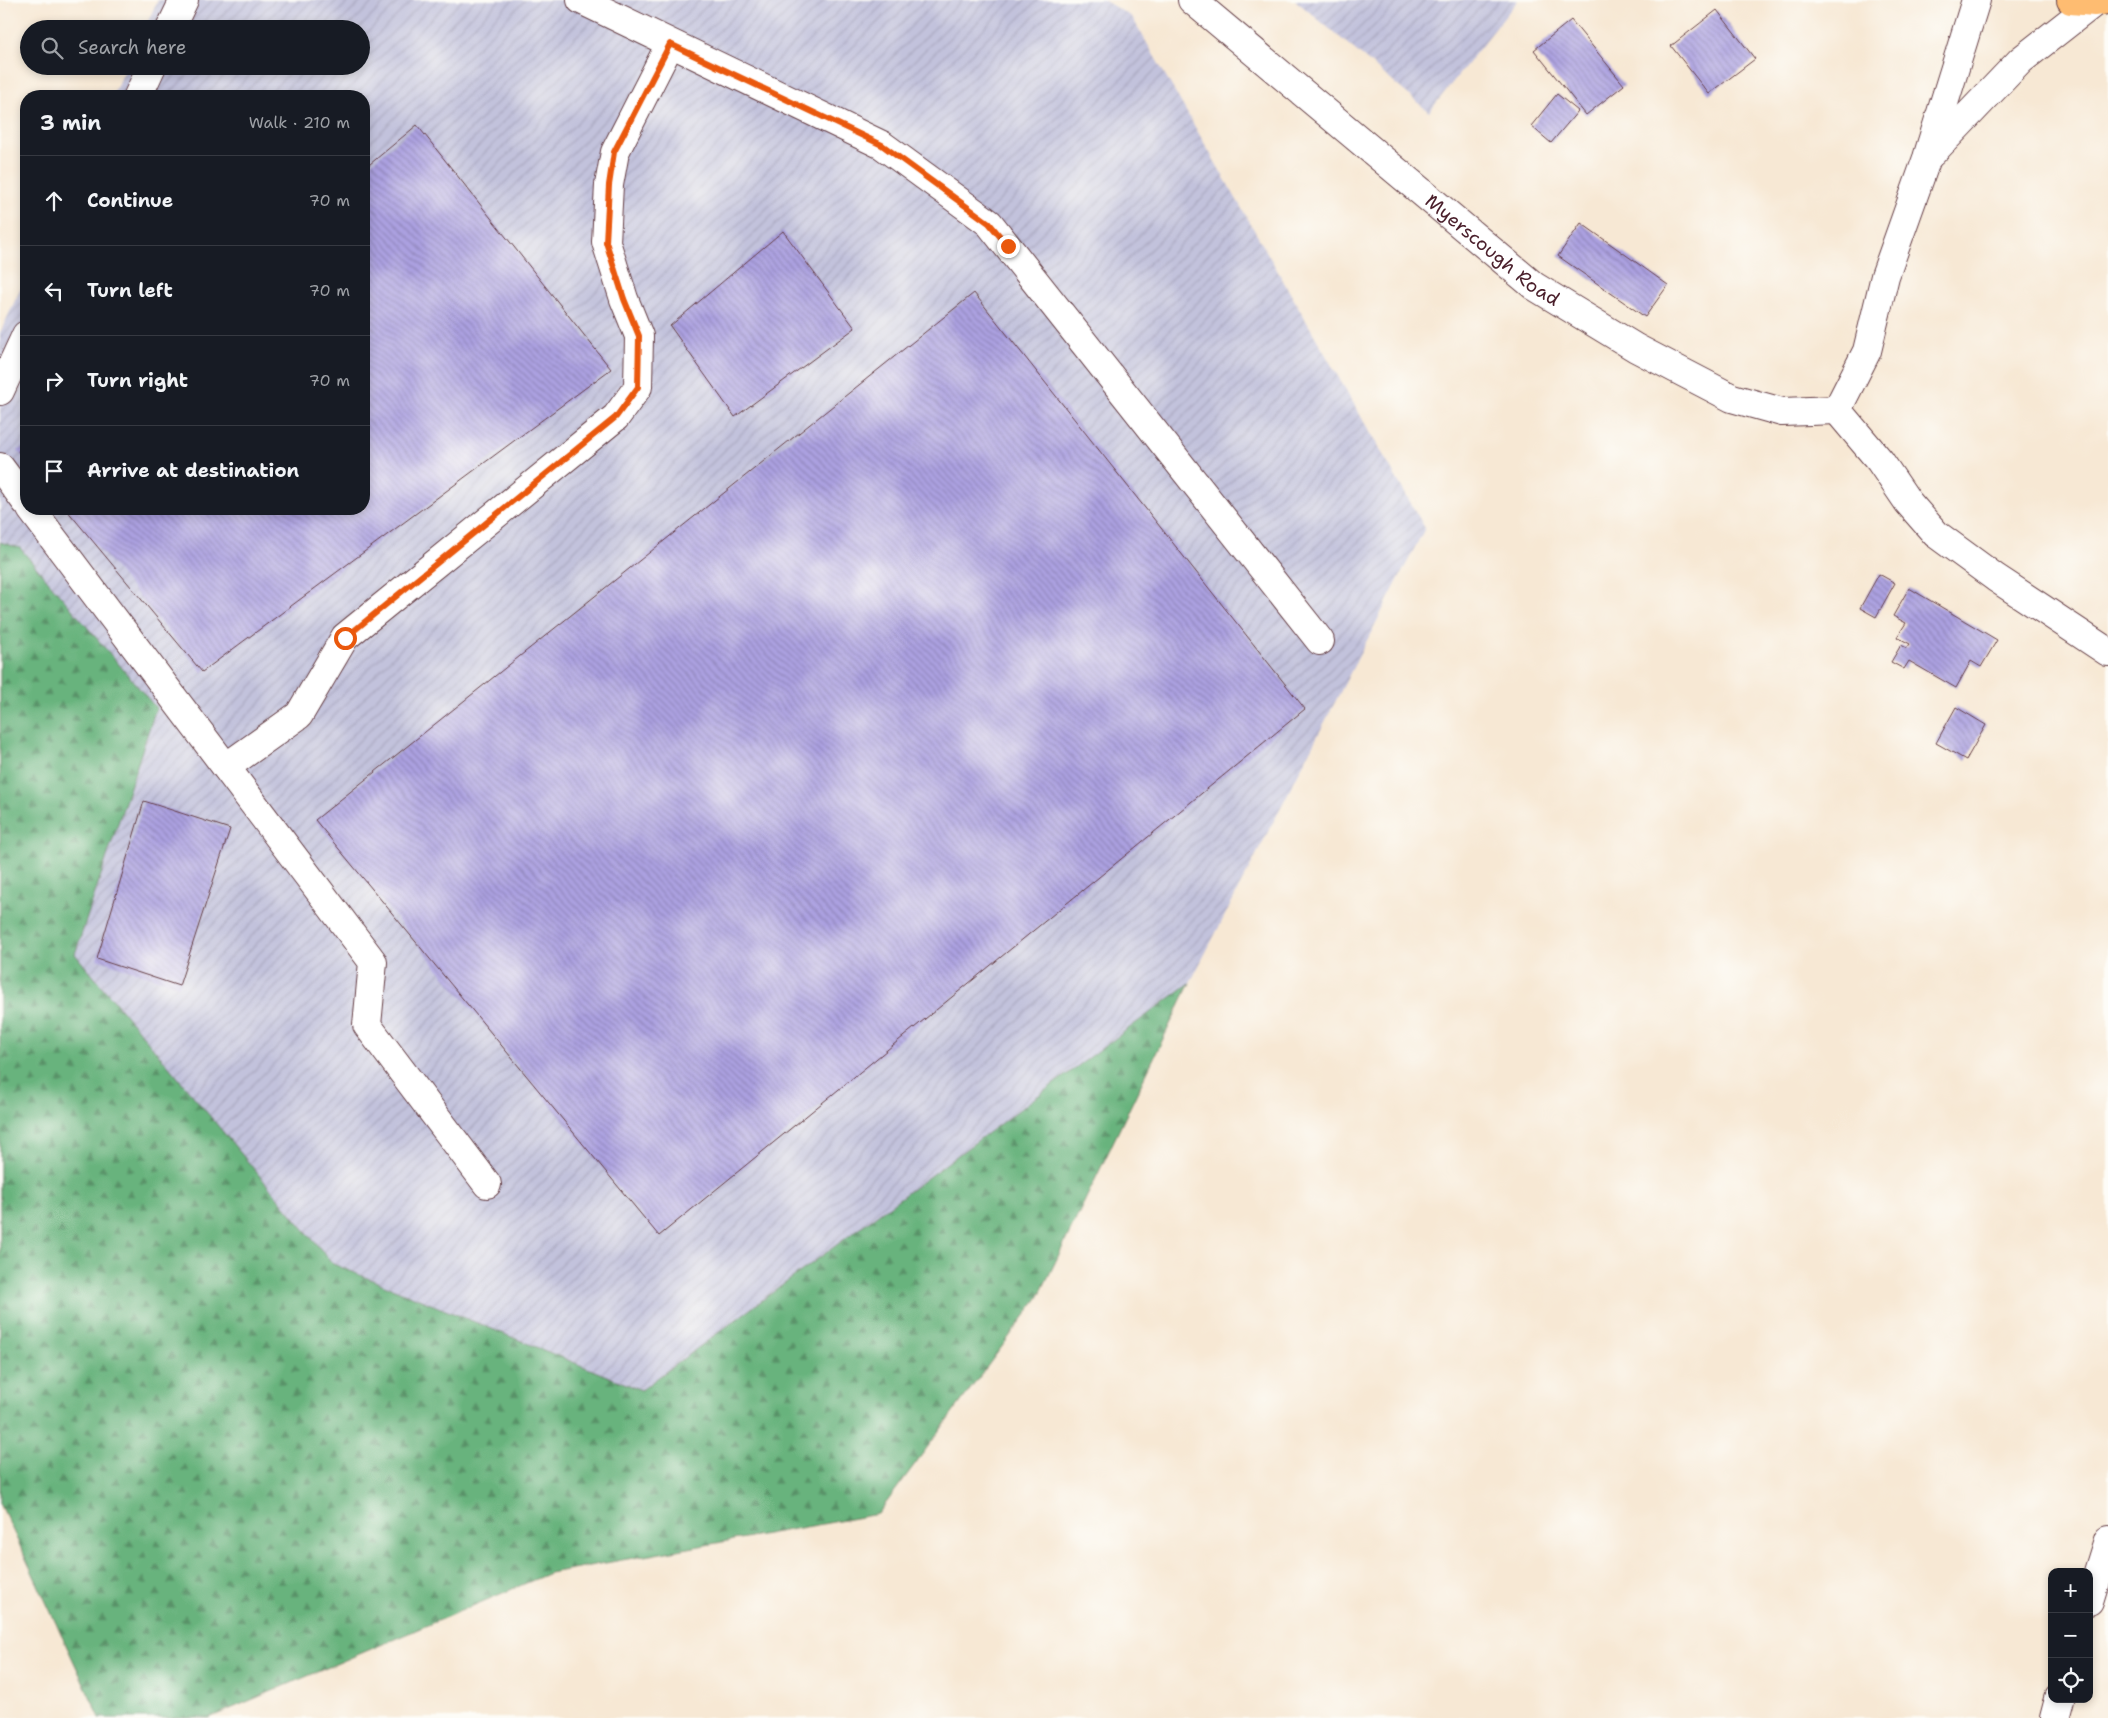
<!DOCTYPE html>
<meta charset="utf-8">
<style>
:root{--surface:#171b24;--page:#20242c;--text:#f1f3f6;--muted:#9ea1a6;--line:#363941}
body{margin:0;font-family:"Shantell Sans",sans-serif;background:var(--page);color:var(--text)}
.controls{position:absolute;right:15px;bottom:15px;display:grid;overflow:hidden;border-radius:10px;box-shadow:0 2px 8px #0003}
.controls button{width:45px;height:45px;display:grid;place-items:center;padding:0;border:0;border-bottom:1px solid var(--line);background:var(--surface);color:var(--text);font:25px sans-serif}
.stop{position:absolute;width:15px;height:15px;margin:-11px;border:4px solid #ea580c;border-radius:50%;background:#fff}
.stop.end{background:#ea580c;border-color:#fff;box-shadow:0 1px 5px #0008}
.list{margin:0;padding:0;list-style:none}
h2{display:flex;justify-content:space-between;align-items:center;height:65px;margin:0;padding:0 20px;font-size:21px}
h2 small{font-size:16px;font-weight:400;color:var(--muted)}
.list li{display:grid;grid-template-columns:32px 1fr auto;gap:15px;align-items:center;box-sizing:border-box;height:90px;padding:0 20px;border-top:1px solid var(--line)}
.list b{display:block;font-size:19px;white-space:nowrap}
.list em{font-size:16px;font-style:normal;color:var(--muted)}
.icon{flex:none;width:28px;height:28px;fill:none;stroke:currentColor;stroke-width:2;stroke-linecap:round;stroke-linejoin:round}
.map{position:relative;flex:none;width:2108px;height:1718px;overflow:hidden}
.search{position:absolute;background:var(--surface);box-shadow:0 2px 8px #0003;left:20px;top:20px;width:350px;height:55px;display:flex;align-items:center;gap:12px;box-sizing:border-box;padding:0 18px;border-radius:28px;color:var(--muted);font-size:19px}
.panel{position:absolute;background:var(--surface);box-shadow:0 2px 8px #0003;left:20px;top:90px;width:350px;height:425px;border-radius:20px}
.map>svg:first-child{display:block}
.industrial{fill:url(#industrial-furrows)}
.forest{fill:url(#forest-firs);stroke:#596954}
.building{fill:url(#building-back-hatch)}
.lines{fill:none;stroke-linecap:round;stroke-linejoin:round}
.minor-casing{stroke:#643d44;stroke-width:30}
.highway-casing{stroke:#643d44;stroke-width:30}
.minor{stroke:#fff;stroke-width:28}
.highway{stroke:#febc71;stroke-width:28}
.route{stroke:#ea580c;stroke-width:6}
.labels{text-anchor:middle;stroke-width:5;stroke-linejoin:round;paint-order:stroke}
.street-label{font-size:19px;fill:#4a1f2b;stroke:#fdfcf7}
</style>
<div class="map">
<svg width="2108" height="1718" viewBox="0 0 2108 1718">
<defs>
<pattern id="industrial-furrows" width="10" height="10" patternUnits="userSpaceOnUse" patternTransform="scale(1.25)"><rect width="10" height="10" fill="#c2c2dc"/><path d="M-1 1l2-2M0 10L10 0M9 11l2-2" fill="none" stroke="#a8a6bd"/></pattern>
<pattern id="forest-firs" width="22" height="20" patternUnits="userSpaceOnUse" patternTransform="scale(1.25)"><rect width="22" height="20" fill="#68b37d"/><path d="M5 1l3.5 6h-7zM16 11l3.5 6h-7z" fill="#589167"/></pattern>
<pattern id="building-back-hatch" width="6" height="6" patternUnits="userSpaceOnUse" patternTransform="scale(1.25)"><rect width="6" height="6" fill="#aca1e1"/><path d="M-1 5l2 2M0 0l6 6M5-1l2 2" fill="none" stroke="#8e83b7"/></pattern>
</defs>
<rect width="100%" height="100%" fill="#fdfcf7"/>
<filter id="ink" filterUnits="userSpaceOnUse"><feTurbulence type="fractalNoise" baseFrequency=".02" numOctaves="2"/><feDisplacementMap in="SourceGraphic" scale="10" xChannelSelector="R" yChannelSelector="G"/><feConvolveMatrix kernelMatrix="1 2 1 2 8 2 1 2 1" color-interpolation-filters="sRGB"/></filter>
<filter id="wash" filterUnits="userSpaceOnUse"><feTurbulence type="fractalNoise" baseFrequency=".0096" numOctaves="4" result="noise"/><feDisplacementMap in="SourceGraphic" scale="20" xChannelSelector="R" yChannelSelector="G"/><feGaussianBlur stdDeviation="1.12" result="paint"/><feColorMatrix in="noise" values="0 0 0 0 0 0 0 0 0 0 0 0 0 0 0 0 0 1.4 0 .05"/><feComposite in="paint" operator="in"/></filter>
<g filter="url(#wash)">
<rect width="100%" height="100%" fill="#f7e8d4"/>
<!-- industrial -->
<path class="industrial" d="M158 0H1103L1132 17 1425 528 1190 983 584 1432 209 1718H100L0 1503V333L26 277V509H364V96H112L127 66H361V29H144Z
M1295 0H1518L1429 112Z"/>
<!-- forest -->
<path class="forest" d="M0 542 20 548 156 708 75 954 333 1264 641 1390 1190 983 1038 1298 878 1514 550 1573 209 1718H100L0 1503Z"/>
<g id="blocks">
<!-- building -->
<path class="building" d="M1717 10 1755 59 1709 94 1671 46Z
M1571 20 1624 85 1586 115 1534 50Z
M1557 94 1578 111 1551 143 1531 126Z
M417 125 611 369 202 672 66 509H364V169Z
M1581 223 1668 285 1645 317 1558 256Z
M783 231 855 328 735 417 670 326Z
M974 293 1305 709 659 1236 315 820Z
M26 445V461L18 451Z
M1879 574 1895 583 1876 617 1860 608Z
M1909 588 1997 640 1981 667 1971 661 1956 688 1909 661 1904 669 1891 662 1901 645 1907 648 1910 644 1897 637 1906 623 1893 616Z
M1956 707 1986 725 1966 760 1936 743Z
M144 801 230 829 179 986 97 959Z"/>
</g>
</g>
<g filter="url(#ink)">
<use href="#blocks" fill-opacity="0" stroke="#643d44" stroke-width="1"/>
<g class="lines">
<defs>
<g id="minor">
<path d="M581 0 882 145 989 223 1320 641"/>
<path id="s1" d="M1192 0 1534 286 1636 348 1732 398 1782 412 1837 410"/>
<path d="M1976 0 1927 158 1885 276 1867 351 1837 410 1880 461 1908 502 1936 534 1996 578 2108 652"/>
<path d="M170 29 184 0"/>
<path d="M138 96 152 66"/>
<path d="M1932 153 2021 60 2095 2"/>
<path d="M0 391 26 335"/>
<path d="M0 467 26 502"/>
<path d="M31 509 373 962 367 1025 487 1184"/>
<path d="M226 767 299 715 345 637 616 417 638 387 639 336 624 299 606 242 609 185 615 152 670 44"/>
<path d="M2089 1601 2108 1540"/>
<path d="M2054 1718 2059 1699"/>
</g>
<path id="highway" d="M2071 0 2095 2 2108 0"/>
</defs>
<!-- minor casing -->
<use href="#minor" class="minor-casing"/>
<!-- highway casing -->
<use href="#highway" class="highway-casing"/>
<!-- minor -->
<use href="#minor" class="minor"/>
<!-- highway -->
<use href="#highway" class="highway"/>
</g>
</g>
<g class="lines" filter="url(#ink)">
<!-- route -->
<path class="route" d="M345 638 616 417 638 387 639 336 624 299 606 242 609 185 614 152 670 44 882 145 989 223 1008 246"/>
</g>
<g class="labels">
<!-- street labels -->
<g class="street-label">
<text dy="7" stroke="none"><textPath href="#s1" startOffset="391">Myerscough Road</textPath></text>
</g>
</g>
</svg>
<div class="controls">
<button>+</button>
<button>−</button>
<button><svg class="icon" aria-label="locate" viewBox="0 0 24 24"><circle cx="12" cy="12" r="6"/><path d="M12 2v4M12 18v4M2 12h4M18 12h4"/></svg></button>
</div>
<div class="stop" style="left:345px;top:638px"></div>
<div class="stop end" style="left:1008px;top:246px"></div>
<div class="search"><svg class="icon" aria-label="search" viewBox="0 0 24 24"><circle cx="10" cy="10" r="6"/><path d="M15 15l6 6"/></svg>Search here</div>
<section class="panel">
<h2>3 min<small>Walk · 210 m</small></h2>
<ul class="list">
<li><svg class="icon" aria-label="ahead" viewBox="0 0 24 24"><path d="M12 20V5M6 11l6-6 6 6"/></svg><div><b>Continue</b></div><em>70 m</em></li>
<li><svg class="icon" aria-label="left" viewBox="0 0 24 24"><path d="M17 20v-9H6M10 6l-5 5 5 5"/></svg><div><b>Turn left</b></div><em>70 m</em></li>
<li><svg class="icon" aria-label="right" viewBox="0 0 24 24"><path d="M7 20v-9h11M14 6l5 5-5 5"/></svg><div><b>Turn right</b></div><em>70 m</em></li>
<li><svg class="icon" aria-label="arrive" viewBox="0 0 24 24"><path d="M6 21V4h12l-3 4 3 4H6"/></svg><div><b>Arrive at destination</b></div></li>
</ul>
</section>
</div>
